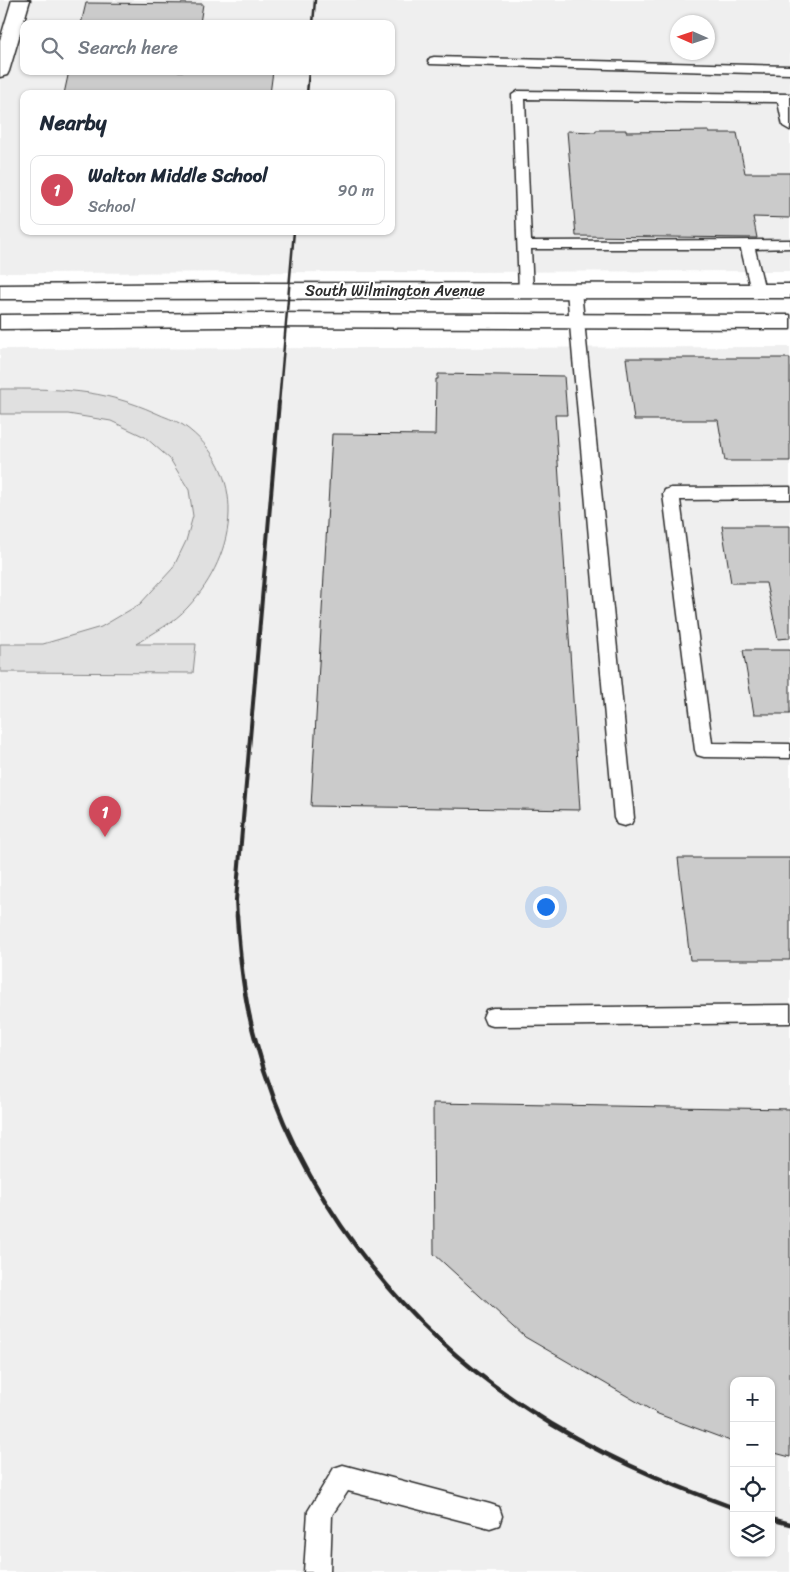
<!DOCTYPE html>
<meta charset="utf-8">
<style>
:root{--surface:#fff;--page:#f6f6f7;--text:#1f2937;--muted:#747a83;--line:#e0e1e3;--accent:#d1495b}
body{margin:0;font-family:Sriracha,sans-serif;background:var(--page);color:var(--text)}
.controls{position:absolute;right:15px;bottom:15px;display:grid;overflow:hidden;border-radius:10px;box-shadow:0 1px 4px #0004}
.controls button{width:45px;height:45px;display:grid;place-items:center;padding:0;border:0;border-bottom:1px solid var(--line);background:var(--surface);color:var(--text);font:25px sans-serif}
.compass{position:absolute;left:670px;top:15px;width:45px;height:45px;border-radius:50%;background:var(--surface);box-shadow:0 1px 4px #0004;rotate:273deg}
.you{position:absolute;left:545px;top:906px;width:18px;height:18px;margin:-12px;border:4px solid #fff;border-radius:50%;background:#1a73e8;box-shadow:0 0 0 8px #1a73e833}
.badge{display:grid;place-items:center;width:32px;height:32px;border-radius:50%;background:var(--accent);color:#fff;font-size:16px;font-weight:700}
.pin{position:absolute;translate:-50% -41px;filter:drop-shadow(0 1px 2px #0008)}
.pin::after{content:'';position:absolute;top:26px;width:18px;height:15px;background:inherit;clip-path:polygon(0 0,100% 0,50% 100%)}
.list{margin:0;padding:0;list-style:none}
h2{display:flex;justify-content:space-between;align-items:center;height:65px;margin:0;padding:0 20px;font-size:21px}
h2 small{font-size:16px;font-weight:400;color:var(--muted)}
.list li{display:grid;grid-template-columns:32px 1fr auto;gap:15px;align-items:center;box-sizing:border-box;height:70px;margin:0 10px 10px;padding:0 10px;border:1px solid var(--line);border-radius:10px}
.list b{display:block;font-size:19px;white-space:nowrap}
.list p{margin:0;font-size:16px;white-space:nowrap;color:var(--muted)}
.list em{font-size:16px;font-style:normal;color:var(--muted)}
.icon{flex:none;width:28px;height:28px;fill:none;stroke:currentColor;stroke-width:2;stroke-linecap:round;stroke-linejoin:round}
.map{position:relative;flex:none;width:790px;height:1572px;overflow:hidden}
.search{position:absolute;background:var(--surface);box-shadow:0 1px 4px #0004;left:20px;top:20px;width:375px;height:55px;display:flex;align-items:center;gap:12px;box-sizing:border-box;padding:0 18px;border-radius:10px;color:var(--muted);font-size:19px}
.panel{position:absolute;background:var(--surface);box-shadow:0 1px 4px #0004;left:20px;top:90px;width:375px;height:145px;border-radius:10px}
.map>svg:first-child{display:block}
.built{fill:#efefef;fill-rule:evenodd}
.green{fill:#e0e0e0;stroke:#868686}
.building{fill:#cbcbcb;stroke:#2b2b2b}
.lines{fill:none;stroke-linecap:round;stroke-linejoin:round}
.lane-casing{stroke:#2b2b2b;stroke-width:3}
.street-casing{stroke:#2b2b2b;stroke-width:3}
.secondary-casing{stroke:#2b2b2b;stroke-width:3}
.lane{fill:#fff;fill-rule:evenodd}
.street{fill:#fff;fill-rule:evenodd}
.secondary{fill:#fff;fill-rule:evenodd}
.rail-far2{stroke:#2b2b2b;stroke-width:2.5}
.rail-far1{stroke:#2b2b2b;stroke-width:4}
.rail{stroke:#2b2b2b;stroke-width:4.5}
.labels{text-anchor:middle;stroke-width:4;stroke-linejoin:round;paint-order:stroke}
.far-street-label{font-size:16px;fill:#2b2b2b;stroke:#fff}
</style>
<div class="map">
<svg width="790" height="1572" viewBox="0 0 790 1572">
<rect width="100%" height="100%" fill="#fff"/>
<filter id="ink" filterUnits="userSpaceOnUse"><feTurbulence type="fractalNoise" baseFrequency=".02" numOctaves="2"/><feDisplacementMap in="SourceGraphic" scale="10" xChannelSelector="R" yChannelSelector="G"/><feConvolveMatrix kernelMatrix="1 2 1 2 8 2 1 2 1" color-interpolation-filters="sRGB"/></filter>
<g filter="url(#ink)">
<!-- built -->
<path class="built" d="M0 0H790V271L0 273ZM678 22H708V52H678ZM24 24H391V71H24ZM24 94H391V231H24Z
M790 347V1572H0V349ZM734 1381H771V1553H734Z"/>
<!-- green -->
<path class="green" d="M0 389C58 389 101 388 156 413 164 417 175 420 183 425 249 471 238 553 188 607 175 622 153 633 136 644H196L193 673 0 672V644H43L101 627 140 604 173 568 186 541 193 516 189 490 170 459 145 437 111 421 68 414H0Z"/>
<!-- building -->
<path class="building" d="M86 3 203 4 200 23 253 24H81Z
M69 71H273L270 94H64Z
M596 130H626V132L709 131V133H737L745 173H790V218L753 217 757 238 576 236 567 131 596 132Z
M626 358H790V461H725L718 420H634Z
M438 374 564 376 567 415H555L580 810 311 806 332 434 435 435 436 379H438Z
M722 526H790V638L778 639 766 583H731Z
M743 650H790V714H754Z
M678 858H790V960H690Z
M433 1103 790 1109V1457L771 1452V1381H734L733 1442 658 1414 525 1337 434 1254Z"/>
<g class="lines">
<defs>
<path id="lane" d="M434 57 790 66V74L430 64 428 61 430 58Z
M518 91 790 94V130L783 126 778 102 525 99 531 241 790 240V248L755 249 765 291 763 294H753L751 291 741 249H531L533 291 531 294H521L519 291 512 95Z
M574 286 581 291 634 818 631 824 624 826 617 824 614 818 567 291Z
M790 487V499L680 500 712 743 790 744V758L704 757 697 755 695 750 663 494 665 490 671 488Z
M790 1005V1023L493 1026 486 1024 483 1017 486 1010 493 1008Z
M343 1465 490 1504 499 1507 502 1516 499 1525 490 1528 348 1491 332 1515 330 1572H304L308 1511 334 1468Z"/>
<path id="street" d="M12 0H30L9 71 7 75 0 77V40Z"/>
<path id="secondary" d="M227 283 790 284V298L0 299V285Z
M224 313 790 315V329L224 327 0 329V315Z"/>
</defs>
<!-- lane casing -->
<use href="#lane" class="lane-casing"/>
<!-- street casing -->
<use href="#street" class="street-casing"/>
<!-- secondary casing -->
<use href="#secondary" class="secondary-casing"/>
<!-- lane -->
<use href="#lane" class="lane"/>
<!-- street -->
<use href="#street" class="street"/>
<!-- secondary -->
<use href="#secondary" class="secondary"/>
<!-- rail-far2 -->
<path class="rail-far2" d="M313 24 315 0
M307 94 309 71
M279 403 294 231"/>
<!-- rail-far1 -->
<path class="rail-far1" d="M237 917 236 900 279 402"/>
<!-- rail -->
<path class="rail" d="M237 916C240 959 244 1001 256 1042 295 1191 401 1327 529 1410 593 1452 663 1482 734 1508
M771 1519 790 1524"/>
</g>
</g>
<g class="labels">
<!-- far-street labels -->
<g class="far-street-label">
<text x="395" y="296">South Wilmington Avenue</text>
</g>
</g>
</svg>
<div class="controls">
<button>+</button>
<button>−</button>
<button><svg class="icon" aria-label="locate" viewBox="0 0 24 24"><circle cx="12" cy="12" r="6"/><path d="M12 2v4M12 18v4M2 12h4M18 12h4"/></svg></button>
<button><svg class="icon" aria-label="layers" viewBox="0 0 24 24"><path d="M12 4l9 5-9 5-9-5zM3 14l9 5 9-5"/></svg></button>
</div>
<svg class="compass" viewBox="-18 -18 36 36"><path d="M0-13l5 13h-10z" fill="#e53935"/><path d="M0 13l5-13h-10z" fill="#747a83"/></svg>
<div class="you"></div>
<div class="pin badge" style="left:105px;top:837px">1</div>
<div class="search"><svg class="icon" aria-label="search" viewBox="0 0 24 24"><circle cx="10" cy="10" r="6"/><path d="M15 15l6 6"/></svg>Search here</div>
<section class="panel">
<h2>Nearby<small></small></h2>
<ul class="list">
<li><span class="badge">1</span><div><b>Walton Middle School</b><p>School</p></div><em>90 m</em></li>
</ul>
</section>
</div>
